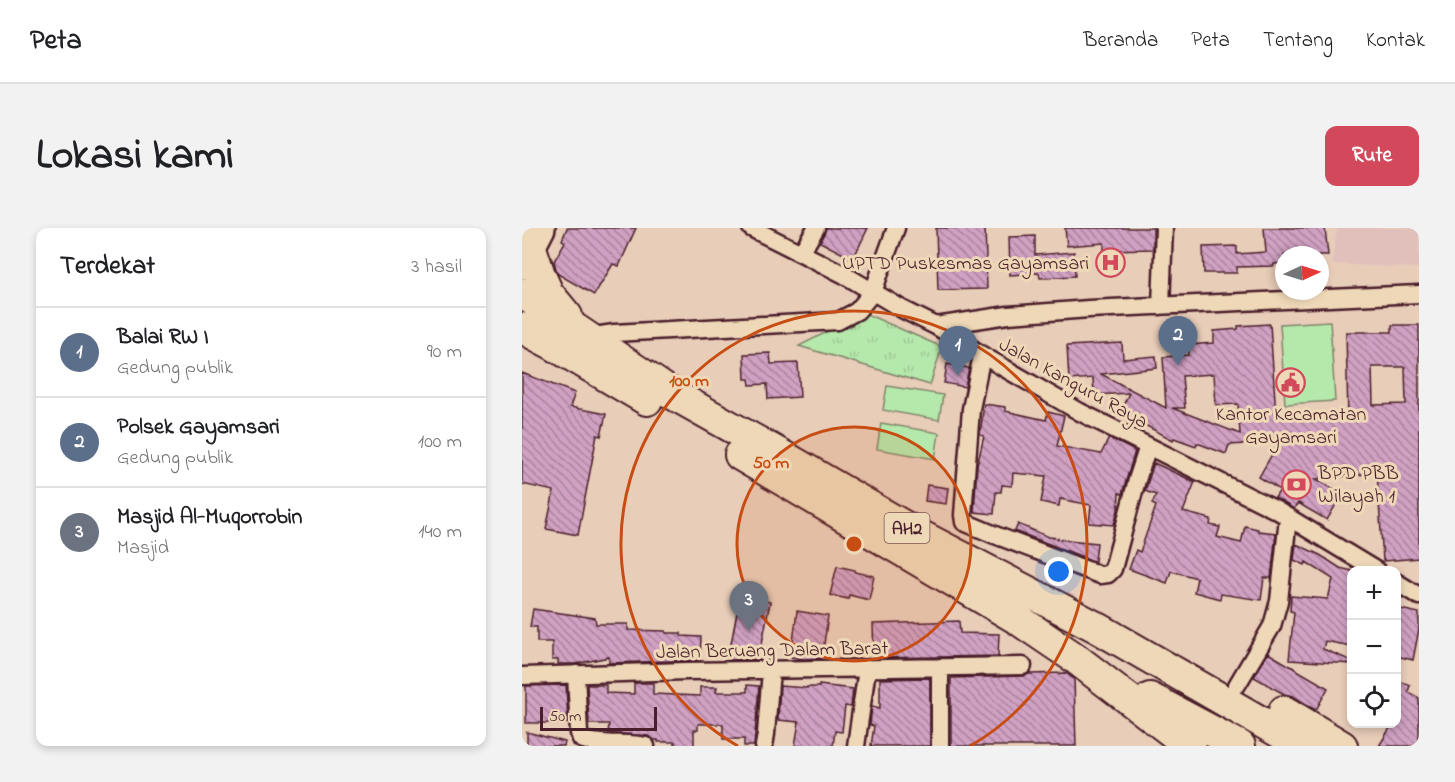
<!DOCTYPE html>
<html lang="id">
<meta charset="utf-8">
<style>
:root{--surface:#fff;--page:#f2f2f2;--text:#202124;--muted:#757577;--line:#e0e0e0;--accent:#d1495b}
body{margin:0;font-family:"Indie Flower",sans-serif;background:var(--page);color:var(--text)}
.controls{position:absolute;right:18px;bottom:18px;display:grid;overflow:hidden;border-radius:12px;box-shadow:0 3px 9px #0003}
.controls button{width:54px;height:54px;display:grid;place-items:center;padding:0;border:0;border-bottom:2px solid var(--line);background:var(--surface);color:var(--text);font:30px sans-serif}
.compass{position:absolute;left:753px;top:18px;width:54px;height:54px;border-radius:50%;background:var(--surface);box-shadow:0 3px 9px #0003;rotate:86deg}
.scale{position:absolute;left:18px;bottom:15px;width:117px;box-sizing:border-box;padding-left:6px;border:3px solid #4a1f2b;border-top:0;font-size:16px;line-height:21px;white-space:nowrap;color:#4a1f2b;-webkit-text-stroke:4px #eed8b7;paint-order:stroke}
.you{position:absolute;left:537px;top:344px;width:21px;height:21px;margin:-15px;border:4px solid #fff;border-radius:50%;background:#1a73e8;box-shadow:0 0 0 9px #1a73e833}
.badge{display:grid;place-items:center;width:39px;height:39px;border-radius:50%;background:var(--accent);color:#fff;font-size:20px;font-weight:700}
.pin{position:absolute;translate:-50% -50px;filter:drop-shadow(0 2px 3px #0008)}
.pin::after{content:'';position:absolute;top:32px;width:21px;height:18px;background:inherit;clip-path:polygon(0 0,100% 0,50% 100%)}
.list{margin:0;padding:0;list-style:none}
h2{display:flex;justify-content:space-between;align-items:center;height:78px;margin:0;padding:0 24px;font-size:26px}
h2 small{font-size:20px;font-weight:400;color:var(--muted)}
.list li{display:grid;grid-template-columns:39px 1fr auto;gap:18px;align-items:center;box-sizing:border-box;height:90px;padding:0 24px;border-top:2px solid var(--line)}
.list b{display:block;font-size:22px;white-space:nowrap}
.list p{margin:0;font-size:20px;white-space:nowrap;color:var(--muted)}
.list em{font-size:20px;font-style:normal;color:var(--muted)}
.icon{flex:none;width:33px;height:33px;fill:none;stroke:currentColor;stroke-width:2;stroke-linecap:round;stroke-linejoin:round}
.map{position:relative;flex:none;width:897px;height:518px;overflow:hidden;border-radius:12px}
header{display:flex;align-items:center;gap:36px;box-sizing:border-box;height:84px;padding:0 30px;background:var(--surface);border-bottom:2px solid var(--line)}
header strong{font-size:28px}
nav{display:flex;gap:33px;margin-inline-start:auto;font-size:21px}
.intro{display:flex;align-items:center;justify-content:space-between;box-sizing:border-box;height:144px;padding:0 36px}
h1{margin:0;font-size:42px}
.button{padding:15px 27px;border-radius:12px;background:var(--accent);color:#fff;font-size:21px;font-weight:700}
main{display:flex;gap:36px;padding:0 36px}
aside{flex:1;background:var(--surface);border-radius:12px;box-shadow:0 3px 9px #0003}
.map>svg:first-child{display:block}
.built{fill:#e1c0bc}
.grass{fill:#b5e9ab;stroke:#80846b;stroke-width:1.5}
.park{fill:url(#park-tufts);stroke:#80846b;stroke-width:1.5}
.building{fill:url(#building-back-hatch);stroke:#4a1f2b;stroke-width:1.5;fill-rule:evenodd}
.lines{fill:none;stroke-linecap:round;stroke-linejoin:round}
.minor-casing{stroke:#4a1f2b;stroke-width:21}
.primary-casing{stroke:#4a1f2b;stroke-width:32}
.motorway-casing{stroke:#4a1f2b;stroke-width:34}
.minor{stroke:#eed8b7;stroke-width:16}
.primary{stroke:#eed8b7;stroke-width:27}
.motorway{stroke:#eed8b7;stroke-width:30}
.ring{fill:none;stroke:#c84d12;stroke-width:3}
.labels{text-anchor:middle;stroke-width:6;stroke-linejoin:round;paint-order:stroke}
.shield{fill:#eed8b7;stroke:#7b5655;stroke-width:1.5}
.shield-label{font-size:18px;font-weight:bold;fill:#4a1f2b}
.poi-label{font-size:20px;fill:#4a1f2b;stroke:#eed8b7;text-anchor:end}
.street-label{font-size:20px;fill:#4a1f2b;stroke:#eed8b7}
.centre{fill:#c84d12;stroke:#eed8b7;stroke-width:3}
.ring-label{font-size:18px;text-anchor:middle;font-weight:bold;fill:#c84d12;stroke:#eed8b7;stroke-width:6;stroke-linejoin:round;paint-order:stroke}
</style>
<header>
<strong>Peta</strong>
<nav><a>Beranda</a><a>Peta</a><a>Tentang</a><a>Kontak</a></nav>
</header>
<div class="intro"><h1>Lokasi kami</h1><a class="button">Rute</a></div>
<main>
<aside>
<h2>Terdekat<small>3 hasil</small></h2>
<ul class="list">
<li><span class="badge" style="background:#5c6f8a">1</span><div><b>Balai RW I</b><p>Gedung publik</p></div><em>90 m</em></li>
<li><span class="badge" style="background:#5c6f8a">2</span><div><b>Polsek Gayamsari</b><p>Gedung publik</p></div><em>100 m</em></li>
<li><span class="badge" style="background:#6b7280">3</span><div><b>Masjid Al-Muqorrobin</b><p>Masjid</p></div><em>140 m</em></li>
</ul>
</aside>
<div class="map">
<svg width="897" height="518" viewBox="0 0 897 518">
<defs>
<pattern id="park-tufts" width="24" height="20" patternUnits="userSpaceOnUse" patternTransform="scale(1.5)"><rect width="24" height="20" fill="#b5e9ab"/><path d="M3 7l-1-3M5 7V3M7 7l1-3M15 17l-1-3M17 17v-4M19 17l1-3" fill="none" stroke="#9dc793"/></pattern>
<pattern id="building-back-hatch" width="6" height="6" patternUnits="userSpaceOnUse" patternTransform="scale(1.5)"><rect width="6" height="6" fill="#d0a1c2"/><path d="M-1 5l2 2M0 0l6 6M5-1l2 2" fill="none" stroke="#ab839e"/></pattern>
</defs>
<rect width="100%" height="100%" fill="#e8cdb9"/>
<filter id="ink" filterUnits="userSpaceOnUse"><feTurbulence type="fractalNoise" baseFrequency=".0167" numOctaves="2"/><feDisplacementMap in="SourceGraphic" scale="12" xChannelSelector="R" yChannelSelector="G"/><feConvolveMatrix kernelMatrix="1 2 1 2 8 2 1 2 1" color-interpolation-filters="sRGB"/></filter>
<g filter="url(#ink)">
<!-- built -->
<path class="built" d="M815 0H897V40L810 36Z"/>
<!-- grass -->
<path class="grass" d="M808 93 813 173 763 176 758 96Z
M365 158 421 167 417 192 361 182Z
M359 195 417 205 413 231 355 221Z"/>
<!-- park -->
<path class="park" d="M342 85 420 119 408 157 277 118Z"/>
<!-- building -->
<path class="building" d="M45 0H114L97 38 91 36 72 67 36 46 34 41 32 33 43 14 40 12Z
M304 0H346L331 31 298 14Z
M414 0H463L465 61 416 62Z
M543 0H631V21L582 22V15L545 18Z
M742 0H803L806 27H762V35L752 36V38L715 39V45H682L681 19 715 18V26L744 24Z
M513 8V27L552 24 553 48 518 50 517 45 488 47 487 9Z
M748 96 754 187 787 185 788 193 826 191 824 104H870V97H897V330L861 333 855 245 794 251 820 266 805 292 776 275 772 281 753 270 758 262 737 249 757 214 707 217 704 226 675 215 674 218 652 210 651 212 598 184 607 165 572 167 571 150 547 152 545 118 600 115 601 131 634 128 635 140 579 146 644 180 641 129 667 127 666 117 692 115V103L716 101V98ZM850 139H883L884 176 851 177ZM692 146 694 177 716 176 718 206 650 180H663L660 148Z
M248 125 249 136 276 135 278 169 246 171 245 156 228 157 227 151H223L222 126Z
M425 136 447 140 443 159 422 155Z
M0 145 53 165 48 179 84 186 79 208 75 207 56 307 24 301 32 263 0 256Z
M462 176 483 179V183L524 192 526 184 542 188 535 218 579 226 587 210 613 223 600 266 597 265 596 282 592 297 567 295 569 277 538 271 537 278 519 274 524 248 491 245 490 258 480 257 479 264H474L472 286 452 284 455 238 462 208 458 207Z
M632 235 673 254 661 284 689 291 688 297 698 299 695 309 719 315 723 298 736 301V303L754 305 749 350H742L739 372 699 366 698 371 672 364 675 350 649 343 645 355 607 341 614 322 618 324 634 278 630 276 634 267 623 263Z
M405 257 426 260 424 276 403 273Z
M496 296 527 309 536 310V311L575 315 573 333 569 332 493 303Z
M774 316 798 327 818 340 830 343 829 418 803 413 801 421 830 433V436L767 432 772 384 768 383 769 368 806 371 811 351 784 334 783 337 772 332Z
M315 338 333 342V344L352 348 347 372 327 367 326 371 308 367Z
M218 368 248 374 237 431 206 432Z
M874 380 897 385V401L891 432 874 428Z
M11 381 73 390 74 396H106V402L144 403V405H159V408L179 409 178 432 87 435V429L54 436H36V432H30V414H15V399H8Z
M275 383 306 388 300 430 282 431 269 429Z
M437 393 438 405 477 406 476 428 352 430 351 396Z
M746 425 806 460 794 482 771 468 762 466 732 449Z
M544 445 552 451 554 518H429V450L501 448 507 446Z
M408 450V518H349L352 498 348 497 350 478 358 480V451Z
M874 452 888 457 886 464 897 470V518H857L871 495H874Z
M112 455H131V466L178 468V459H195L194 464H225V457L237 458 232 518H222V511H201V496H176V502H172V518H153V514H136V512H132L126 508 86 505 87 496H67L65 457H84V465L112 466Z
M44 457 46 495H4V458Z
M297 457 331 461 329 479 323 478 320 504 313 503 311 518H273L277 494 256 492 258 458 285 460V459H297Z
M5 504 43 514 42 518H5Z"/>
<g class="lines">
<defs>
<path id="minor" d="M229 0 321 46 380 81 414 98 460 127 558 184 756 283 855 343
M279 25 294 0
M639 78 642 0
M414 98 486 87 567 81 897 66
M66 109 92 105 316 93 335 83 351 64 374 0
M460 127 449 181 441 287 442 294 473 307 578 347 586 346 591 341 615 252 626 218
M874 354 897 368
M418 439V518
M54 446 57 505 59 511C75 518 105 514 124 518
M0 448 165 443 501 438
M715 457 750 398 757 373 766 290
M242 518 244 506 249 442
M334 518 345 441"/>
<path id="primary" d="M0 37 19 0"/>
<path id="motorway" d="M9 20 18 47 26 65 45 88
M0 65 147 164 263 229 392 304 576 400 781 518
M0 100 32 117 125 172
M218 227 494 390 553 430 668 518
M628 470 718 518
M762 483 820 518"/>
</defs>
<!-- minor casing -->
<use href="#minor" class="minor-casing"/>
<!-- primary casing -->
<use href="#primary" class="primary-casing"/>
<!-- motorway casing -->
<use href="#motorway" class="motorway-casing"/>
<!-- minor -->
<use href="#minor" class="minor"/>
<!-- primary -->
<use href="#primary" class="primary"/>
<!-- motorway -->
<use href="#motorway" class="motorway"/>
</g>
</g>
<!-- distance rings -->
<circle cx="332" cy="316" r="117" fill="#c84d12" fill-opacity=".12"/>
<g class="ring">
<circle cx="332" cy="316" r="117"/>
<path d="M216 518A233 233 0 1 1 448 518"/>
</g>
<!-- icons -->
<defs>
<symbol id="hospital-ring" viewBox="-11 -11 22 22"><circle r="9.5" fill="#eed8b7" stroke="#d1495b" stroke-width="1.5"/><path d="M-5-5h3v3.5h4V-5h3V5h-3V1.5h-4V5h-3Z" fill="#d1495b"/></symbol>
<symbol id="civic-ring" viewBox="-11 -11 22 22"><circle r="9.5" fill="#eed8b7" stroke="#d1495b" stroke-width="1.5"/><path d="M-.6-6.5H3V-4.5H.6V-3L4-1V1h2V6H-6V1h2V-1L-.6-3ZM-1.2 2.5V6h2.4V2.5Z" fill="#d1495b"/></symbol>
<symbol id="bank-ring" viewBox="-11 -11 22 22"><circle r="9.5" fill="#eed8b7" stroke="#d1495b" stroke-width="1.5"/><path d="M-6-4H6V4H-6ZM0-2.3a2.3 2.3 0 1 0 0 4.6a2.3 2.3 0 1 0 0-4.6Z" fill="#d1495b"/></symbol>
</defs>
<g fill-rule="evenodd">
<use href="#hospital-ring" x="572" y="18" width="33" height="33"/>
<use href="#civic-ring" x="752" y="138" width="33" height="33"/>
<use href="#bank-ring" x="758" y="240" width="33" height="33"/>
</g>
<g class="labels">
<!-- shield labels -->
<rect class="shield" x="362.5" y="285" width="45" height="30" rx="4.5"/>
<g class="shield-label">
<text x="385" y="306">AH2</text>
</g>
<!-- poi labels -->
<g class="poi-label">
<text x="567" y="41">UPTD Puskesmas Gayamsari</text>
<text x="769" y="192" text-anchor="middle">Kantor Kecamatan<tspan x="769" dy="23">Gayamsari</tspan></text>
<text x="796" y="251" text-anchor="start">BPD PBB<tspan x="796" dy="23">Wilayah 1</tspan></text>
</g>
<!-- street labels -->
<g class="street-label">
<text transform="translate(552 154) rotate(29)" y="7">Jalan Kanguru Raya</text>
<text transform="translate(250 421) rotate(-1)" y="7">Jalan Beruang Dalam Barat</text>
</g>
</g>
<circle cx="332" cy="316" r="9" class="centre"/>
<g class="ring-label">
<text x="167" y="158">100 m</text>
<text x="249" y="240">50 m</text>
</g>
</svg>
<div class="controls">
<button>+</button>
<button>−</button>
<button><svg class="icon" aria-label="locate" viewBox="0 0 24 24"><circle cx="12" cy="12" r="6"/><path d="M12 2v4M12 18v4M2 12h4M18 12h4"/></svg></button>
</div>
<svg class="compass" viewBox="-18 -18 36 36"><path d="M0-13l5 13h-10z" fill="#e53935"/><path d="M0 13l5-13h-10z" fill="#757577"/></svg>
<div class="scale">50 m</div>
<div class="you"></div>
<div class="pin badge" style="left:436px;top:148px;background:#5c6f8a">1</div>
<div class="pin badge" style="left:656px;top:138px;background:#5c6f8a">2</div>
<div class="pin badge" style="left:227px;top:403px;background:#6b7280">3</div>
</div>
</main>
